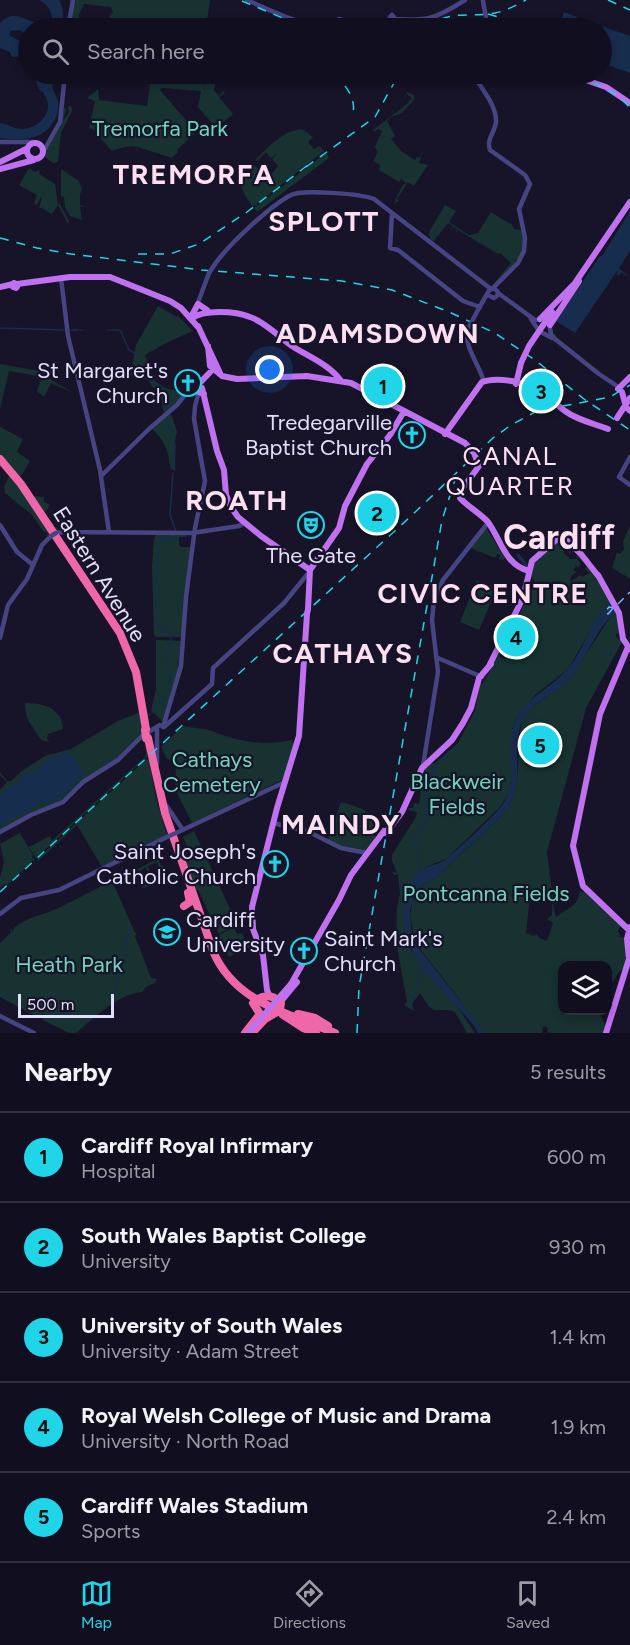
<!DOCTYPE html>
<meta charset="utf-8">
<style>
:root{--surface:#110f1f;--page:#1e1d2c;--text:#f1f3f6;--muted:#9c9ca4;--line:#302f3d;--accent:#1fd5e7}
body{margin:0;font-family:Figtree,sans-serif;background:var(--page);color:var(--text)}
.controls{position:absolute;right:18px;bottom:18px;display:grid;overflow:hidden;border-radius:12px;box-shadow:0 3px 9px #0003}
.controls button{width:54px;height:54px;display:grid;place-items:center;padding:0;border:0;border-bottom:2px solid var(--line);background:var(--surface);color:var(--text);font:30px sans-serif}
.scale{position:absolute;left:18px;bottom:15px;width:96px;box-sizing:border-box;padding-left:6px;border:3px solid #e2dffc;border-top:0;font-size:16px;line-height:21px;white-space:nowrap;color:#e2dffc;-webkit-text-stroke:4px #171429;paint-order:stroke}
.you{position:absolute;left:270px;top:370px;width:21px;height:21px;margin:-15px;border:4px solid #fff;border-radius:50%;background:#1a73e8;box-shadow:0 0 0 9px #1a73e833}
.badge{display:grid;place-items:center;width:39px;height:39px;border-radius:50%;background:var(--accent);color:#111;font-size:20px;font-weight:700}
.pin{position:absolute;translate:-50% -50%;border:3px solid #fff;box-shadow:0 2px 6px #0006}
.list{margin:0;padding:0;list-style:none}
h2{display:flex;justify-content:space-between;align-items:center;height:78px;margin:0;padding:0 24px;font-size:26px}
h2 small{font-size:20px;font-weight:400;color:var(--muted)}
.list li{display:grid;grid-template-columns:39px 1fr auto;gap:18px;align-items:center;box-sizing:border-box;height:90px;padding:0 24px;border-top:2px solid var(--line)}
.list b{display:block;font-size:22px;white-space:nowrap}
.list p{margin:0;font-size:20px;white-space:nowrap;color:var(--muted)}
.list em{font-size:20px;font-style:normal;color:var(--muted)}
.icon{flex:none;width:33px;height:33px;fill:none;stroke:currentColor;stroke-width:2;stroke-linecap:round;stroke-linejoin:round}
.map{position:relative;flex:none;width:630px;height:1033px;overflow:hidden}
.search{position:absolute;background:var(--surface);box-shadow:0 3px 9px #0003;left:18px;right:18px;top:18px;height:66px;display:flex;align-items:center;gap:15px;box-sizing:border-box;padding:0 21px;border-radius:33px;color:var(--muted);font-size:22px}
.sheet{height:528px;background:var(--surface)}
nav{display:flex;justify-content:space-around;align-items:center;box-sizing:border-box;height:84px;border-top:2px solid var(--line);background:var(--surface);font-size:16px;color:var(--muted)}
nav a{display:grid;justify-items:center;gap:3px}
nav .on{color:var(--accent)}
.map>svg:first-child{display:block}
.green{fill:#173231}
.water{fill:#172d4e}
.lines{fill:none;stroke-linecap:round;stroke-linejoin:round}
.stream{stroke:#172d4e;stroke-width:1.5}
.canal{stroke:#172d4e;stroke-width:3}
.ferry{stroke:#78baf0;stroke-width:1.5;stroke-dasharray:8 6;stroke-linecap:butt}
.minor{stroke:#464482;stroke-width:4.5}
.major{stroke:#bf71f0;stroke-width:6}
.highway{stroke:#ef66a9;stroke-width:8}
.rail{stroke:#1fd5e7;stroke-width:1.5;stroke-dasharray:9 8;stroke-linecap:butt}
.minor-bridge{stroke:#464482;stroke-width:4.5}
.major-bridge{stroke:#bf71f0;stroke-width:6}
.highway-bridge{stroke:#ef66a9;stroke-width:8}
.labels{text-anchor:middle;stroke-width:4.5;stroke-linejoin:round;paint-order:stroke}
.park-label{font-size:22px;fill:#71d5bb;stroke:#171429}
.poi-label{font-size:22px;fill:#e2dffc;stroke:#171429;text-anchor:end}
.street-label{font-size:22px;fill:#e2dffc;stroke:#171429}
.quarter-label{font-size:26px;letter-spacing:1.5px;fill:#fce0f2;stroke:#171429}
.district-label{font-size:28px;font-weight:bold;letter-spacing:1.5px;fill:#fce0f2;stroke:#171429}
.town-label{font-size:34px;font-weight:bold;fill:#fce0f2;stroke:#171429}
</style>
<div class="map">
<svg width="630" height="1033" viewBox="0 0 630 1033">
<rect width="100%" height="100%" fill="#171429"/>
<!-- green -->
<path class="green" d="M74 0H210L206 28H108L110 14 113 13 111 7 84 4 79 15 78 28H69Z
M141 74H204L203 88 206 74H217L214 90 219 96 223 91 225 93 219 97 233 114 216 128 198 107 201 91 162 88 160 90 196 132 177 150 178 152 172 158 138 147 136 152 137 147C128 145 120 148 112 151L95 132 96 131 89 128 95 101 87 98 98 89 99 100 147 106 150 84Z
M407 92 414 95V100L402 113 391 117 387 121 395 136 391 139 401 151 415 160 417 157 419 158 423 150 419 163 428 165 414 186 408 182 397 199 399 201 394 203 402 186 406 183 401 179 399 182 379 170 380 165 373 161 378 152 375 147 382 131 378 129 374 132 373 130 407 104 412 98 407 94 404 99Z
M71 106 72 111 61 133 58 162 53 163 45 157V149L60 127 64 108 66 109 63 121 69 113 68 107Z
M302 129 313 137 308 142 314 149 320 146 324 151 253 207C240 190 236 181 252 164L269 177 278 166 272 159 278 153 271 158 266 152 257 161 255 160C267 148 284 130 302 129Z
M326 153 329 158 257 212 254 208Z
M29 168 35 172 38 170 40 172 39 174 55 184 58 205 60 204 69 221 68 224 58 205 52 214 42 208H39L42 198 41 197 37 205 34 204 37 195 19 185Z
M61 169 79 181 82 190 80 194V205L86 206 80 207 82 220 70 216 65 207 64 197 61 196Z
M445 205 456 211 449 222 469 235 478 233 491 212 510 224 511 223 514 229 522 230 524 248 517 261 515 260V264L492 287 487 285 492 286C500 276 503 272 511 263L500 253 498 254 458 230 455 234 457 229 454 227 450 230 453 226 448 223 433 242 430 239 429 232Z
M158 306 177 317 178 316 193 331 166 343 145 355 147 361V372C153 380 163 389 173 390 179 391 182 387 189 389L174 406 164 413 159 389 152 387 149 380 130 376 136 345Z
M0 364 45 372 53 381 74 393 51 383 44 397 37 391 42 377 9 371 0 409Z
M169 413 172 416 177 432C173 443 176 458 175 470L171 469C168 453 166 441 152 429Z
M0 427 23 439 17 452 30 461 20 478 31 491 32 496 44 497V502L50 505 44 514 54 524 53 526 60 530 55 532 0 456Z
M0 463 18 485 51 534 46 537 48 533 43 531 32 515 5 493 4 487 9 476 0 466Z
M630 526V578H629L612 568 617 552 619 554 624 550 623 541Z
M486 528 505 558 503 560 499 559 500 555 497 554 495 558 471 548Z
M157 534 186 535V537H179V545L181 547H191L182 636 180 637H156L154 635 152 567 154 538Z
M562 540 574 552 573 553 567 546 565 548 571 553 570 554 565 549 563 552 570 559H577L581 564 578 568 574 562 576 566 573 570 577 572 571 576 570 582 580 575 582 577 590 573 585 569 587 566 576 556 577 554 588 565 611 602 600 614 568 669 535 695 517 718 513 727 511 743 512 774 509 793 500 807 446 859 426 867 415 878 404 927 411 950 459 1009 475 1033H467L455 1012 450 1010H434L429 1007 420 993 412 1004 413 1009H416L412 1010 404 1005 407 1002 396 941 397 907 400 894 398 874 394 875 392 872 397 873 392 860V855L416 817 417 812 408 810 409 808H413L414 803 419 804 420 799 418 798 420 799 421 787 427 774 424 769 431 762 434 764 458 743 475 711 480 684 483 683 500 652V657L506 659 513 651 516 641 524 637 521 635 520 629 524 631 530 623 522 618 515 627V625L527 597 525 596 530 580 531 589 535 582 531 576 533 564 557 541Z
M477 580 497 588 479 630 460 622Z
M617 612 620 633 616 634V637L622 642 586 708 547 852 553 899 548 900 530 897 526 933 534 936 537 934 539 938 547 941 553 923 547 919 552 915V901L556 917C568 908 578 907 580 890L582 893 584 891 621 924 618 931 620 937 625 938 627 951 624 968 619 972 608 989V966H562V1011H599L605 1025 604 1033H551L547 1032 548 1028 545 1026 543 1027 542 1033H483L454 992 416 944 410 917 412 903 420 887 439 875 507 810 515 792 518 772 519 737 522 720 529 710 569 680 613 613Z
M156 640 181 641 177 679 164 720 162 721 151 710 156 690Z
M25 703C43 703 62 708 63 729L48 734 47 738 49 742C38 740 41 739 35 731 27 717 26 721 25 703Z
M140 712 144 733 125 753 66 798 0 831V790L7 782 0 775V772L7 781H11L22 771 45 756 71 749 118 721Z
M183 726C193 728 203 728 212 731 237 741 264 747 291 740L295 745 284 779 192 823 175 789 176 765 173 760 167 759 161 747Z
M144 737 148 756 36 858 29 847 50 836 52 840 55 838 146 756 145 744 141 740Z
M147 759 149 760 156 798 167 835 102 867 77 825 38 861 37 859Z
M341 802C371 811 371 809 376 841L368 852 345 848 328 840Z
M194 831 237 924 219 934 198 890H195L186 862 192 859 183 837Z
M20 833 33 855 32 858 35 859 5 887 6 883 0 888V878L4 862 0 844Z
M157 859 159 860 161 866 163 865 164 869 162 871 165 880 160 881 162 878 157 862 148 866 150 872 146 877 150 886 143 888 142 885 145 884V875L148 873 146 867 139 872 138 877 135 874 128 877 127 880H121L114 885 135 933H137L135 936 151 978 157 979 155 983 146 987 142 992C118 994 94 1018 76 1033H69L43 1020V1013L38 1017 0 997V943L11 932 10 929H12L13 932 14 928C27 917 40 916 56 909 79 898 99 887 122 876L126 877 128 874Z
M234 927 237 934 242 933 245 941 248 940 250 947 229 957 219 935Z"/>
<!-- water -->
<path class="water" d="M39 0H59C64 9 65 20 58 28H28V34L19 30 10 31V36L28 45V64C22 58 21 55 12 57L10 52 0 48V23C17 6 27 26 48 24L52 19C52 10 47 4 39 0Z
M564 12 577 17 576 19 584 22V20L601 26 600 28 559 27Z
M604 27 630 36V73L602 63V29Z
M34 74H47L49 79 53 80C51 90 56 93 58 102 59 107 58 112 56 116 48 140 22 141 0 138V123C8 124 14 129 22 129 39 129 56 111 44 94 40 88 41 93 38 87 36 83 36 78 34 74Z
M630 211V251L619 268 630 278 621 272 619 276 616 275 618 272 617 271 575 333 556 321 600 256H602Z
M611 601 617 612C598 623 585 663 569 680 554 695 529 703 521 724 511 753 526 779 507 810L439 875 420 887 415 894 410 909 411 928 416 945 477 1022 483 1033H478C472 1021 464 1015 455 1005 435 983 409 958 404 927 400 907 408 875 427 867 434 864 441 864 447 858 465 843 484 826 500 808 522 781 503 754 514 725 527 693 552 690 570 666 582 651 588 631 599 615 602 610 607 606 611 601Z
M67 752 73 756 85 773 77 777 78 780 60 799 39 803C34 811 10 819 0 826V794H3L4 791 20 780 22 774C32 773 44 765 48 758Z"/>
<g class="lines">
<!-- stream -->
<path class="stream" d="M0 328 64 330
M70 330H78
M80 330H83
M108 330H119L121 332 129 350 137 354 139 369 161 388 168 397 166 412
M166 415 175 445 174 470
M173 473 170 515 176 531
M152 712C163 699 171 693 170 675 170 671 166 666 166 661 166 651 174 645 170 633L160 629C151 615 159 564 159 545L163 538H174L176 536
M149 715 150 714
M131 721 141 719
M420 869 415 839V834C432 822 427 815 426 797 425 776 440 757 456 747
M419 973 422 966
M112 1002 130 927
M412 1009C409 996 420 992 417 978"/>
<!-- canal -->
<path class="canal" d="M518 555 526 565"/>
<!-- ferry -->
<path class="ferry" d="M618 604 630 592
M614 608 609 607 605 612 608 614 614 607"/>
<!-- minor -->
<path class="minor" d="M247 0C272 11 313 33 341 23
M483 1 485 12
M392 15 394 17 392 19 390 17Z
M339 19 342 20 341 23 338 22Z
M393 19C429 21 435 19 465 0
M341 23 383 22 392 19
M68 28 73 0
M474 79a3 3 0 1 1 6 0a3 3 0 1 1-6 0Z
M478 82C485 93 497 108 496 122 495 133 486 138 490 150L525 175 530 184 519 209 525 238 524 251 518 263 493 288
M0 142H34
M43 152 60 122 65 74
M392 213 390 248 398 250 463 301 480 307
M215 264C229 244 270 206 291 195 301 189 362 194 374 199L491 289
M61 278 68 336 100 470 109 532
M498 293 535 320 543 319
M197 305 209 273
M479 308 490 289H495L498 292 497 296 494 298 488 295
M531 319 539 331 552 338
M549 323 551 334 555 339 599 374 620 388
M468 329C463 347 480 365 484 382
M630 457 619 477 630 485
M101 476 150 428 177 405 188 391 196 386
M0 525 17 552 33 565
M56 533 65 532 192 533 239 526 244 523
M0 638 8 605 27 579 42 545 51 536
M438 658 482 677
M163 727 181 666 186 597 195 528 205 481 194 419 195 406 199 392
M164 727 212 684 213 668 284 603 310 571
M157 728V764
M423 766 438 672 432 620 434 600 443 580 487 524
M166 805 183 830
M273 823 309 832 341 848 367 853
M0 832 31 815 63 802 83 782 118 760 142 736 160 725
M176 833 285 782
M0 914 21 898 59 890 169 836
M0 1016 34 1033"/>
<!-- major -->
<path class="major" d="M472 28 480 22 486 24 489 28
M568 74 606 87 630 103
M27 151a8 8 0 1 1 16 0a8 8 0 1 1-16 0Z
M0 162 26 149
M0 169 34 160
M14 283 18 285 16 288 13 287Z
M17 284 70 277H110L170 301 181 308 198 327
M0 287 13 284
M191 317 198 304 207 310
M191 319C203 309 236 311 250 317 265 322 279 337 292 346 309 357 330 365 341 381
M540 319 575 283 630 202
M550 325 579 281
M198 326 220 373
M208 346 210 366 222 376 237 379 307 376 351 383 465 443 474 453 479 466 460 492V498C468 507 480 513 488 522 501 540 505 565 529 571
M516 384 521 363
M202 388 217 451 224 470 226 495 231 507 238 517 261 536 310 570
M618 389 630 377
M622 392 626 407 630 411
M204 394 196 391V387L215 367
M617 418 630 398
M445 434 482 382C498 376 531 383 545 393 553 398 557 406 565 411 577 420 595 424 608 429
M564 538 581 554 599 577
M598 575 619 613 623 639 630 649
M308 609 310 570 339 528 345 506 367 464 390 435 403 413
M628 647 600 714 573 846 583 886 630 931
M489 666 523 598 532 561 557 539 564 538
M390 828 402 812 422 768 452 740 463 723 471 708 479 678 491 664
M291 984 339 900 351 875 384 831
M270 997 267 990 263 955 253 929 252 907 277 808 299 736 307 614
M281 1004 282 1000 297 982
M606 1033 629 959 627 939 630 927"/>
<!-- highway -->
<path class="highway" d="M0 459 21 484 120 633 136 672 146 729
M148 738 165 813 213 951C234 1002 289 1014 335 1033
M184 906 190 902 188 893
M258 999C266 994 275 996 281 1003L280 1009
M298 1014 315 1018 328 1026
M283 1015 303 1028 316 1033
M245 1033 260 1014 253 1003
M252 1033 265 1019 277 1012"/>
<!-- rail -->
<path class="rail" d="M608 0 630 10
M242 1 285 19 317 27 424 21
M488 14 502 18 512 28
M427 28C447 9 471 18 495 13 505 11 517 5 526 0
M333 74C345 84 358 99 352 116
M560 74C584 78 614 88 630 108
M306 167 375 117 399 74
M0 238 37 248 71 254 202 270 342 281 392 290 449 312 495 333 535 360 584 399 630 430
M138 254H170L199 244 247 212 313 161
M431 583 442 520 456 477
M0 892 410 517 493 438 511 425 537 411 610 397 630 385
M357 1033 359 987 428 600"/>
<!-- minor-bridge -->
<path class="minor-bridge" d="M485 12 486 16
M209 273 215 264
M468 329 479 308
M51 536 56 533
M169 836 176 833"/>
<!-- major-bridge -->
<path class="major-bridge" d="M521 363 529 346 552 312
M307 614 308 609
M384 833 390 828
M248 1033 291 984"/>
<!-- highway-bridge -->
<path class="highway-bridge" d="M145 730 146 738
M257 1003 258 999
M277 1012 280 1009"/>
</g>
<!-- icons -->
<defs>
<symbol id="church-ring" viewBox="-11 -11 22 22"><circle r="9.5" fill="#171429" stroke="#1fd5e7" stroke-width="1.5"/><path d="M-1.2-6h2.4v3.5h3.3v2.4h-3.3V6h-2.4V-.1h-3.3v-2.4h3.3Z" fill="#1fd5e7"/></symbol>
<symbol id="theatre-ring" viewBox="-11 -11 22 22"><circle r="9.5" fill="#171429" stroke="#1fd5e7" stroke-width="1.5"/><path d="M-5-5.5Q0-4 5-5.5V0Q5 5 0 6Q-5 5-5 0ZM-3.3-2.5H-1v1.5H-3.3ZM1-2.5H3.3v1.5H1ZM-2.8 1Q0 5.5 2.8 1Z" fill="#1fd5e7"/></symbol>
<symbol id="university-ring" viewBox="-11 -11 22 22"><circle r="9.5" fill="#171429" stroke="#1fd5e7" stroke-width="1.5"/><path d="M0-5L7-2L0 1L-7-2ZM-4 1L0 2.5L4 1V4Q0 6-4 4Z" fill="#1fd5e7"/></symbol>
</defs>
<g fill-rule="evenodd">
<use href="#church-ring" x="173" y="368" width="30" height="30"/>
<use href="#church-ring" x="397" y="420" width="30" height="30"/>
<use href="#theatre-ring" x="296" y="510" width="30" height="30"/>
<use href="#church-ring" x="260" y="849" width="30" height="30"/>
<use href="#university-ring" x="152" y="917" width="30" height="30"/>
<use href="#church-ring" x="289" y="936" width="30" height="30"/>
</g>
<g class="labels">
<!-- park labels -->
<g class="park-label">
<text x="160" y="136">Tremorfa Park</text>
<text x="212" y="767">Cathays<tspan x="212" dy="25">Cemetery</tspan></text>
<text x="457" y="789">Blackweir<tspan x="457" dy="25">Fields</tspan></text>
<text x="486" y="901">Pontcanna Fields</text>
<text x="69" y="972">Heath Park</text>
</g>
<!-- poi labels -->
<g class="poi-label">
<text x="168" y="378">St Margaret's<tspan x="168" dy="25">Church</tspan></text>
<text x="392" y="430">Tredegarville<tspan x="392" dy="25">Baptist Church</tspan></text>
<text x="311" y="563" text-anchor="middle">The Gate</text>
<text x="256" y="859">Saint Joseph's<tspan x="256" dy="25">Catholic Church</tspan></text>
<text x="186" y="927" text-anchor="start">Cardiff<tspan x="186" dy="25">University</tspan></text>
<text x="324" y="946" text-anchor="start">Saint Mark's<tspan x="324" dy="25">Church</tspan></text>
</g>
<!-- street labels -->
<g class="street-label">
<text transform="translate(100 574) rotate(58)" y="8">Eastern Avenue</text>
</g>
<!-- quarter labels -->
<g class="quarter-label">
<text x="510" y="465">CANAL<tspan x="510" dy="30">QUARTER</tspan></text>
</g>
<!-- district labels -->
<g class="district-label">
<text x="194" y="184">TREMORFA</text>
<text x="324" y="231">SPLOTT</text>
<text x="378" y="343">ADAMSDOWN</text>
<text x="237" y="510">ROATH</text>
<text x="483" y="603">CIVIC CENTRE</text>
<text x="343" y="663">CATHAYS</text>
<text x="341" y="834">MAINDY</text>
</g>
<!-- town labels -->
<g class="town-label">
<text x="559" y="549">Cardiff</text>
</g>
</g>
</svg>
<div class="controls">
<button><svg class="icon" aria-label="layers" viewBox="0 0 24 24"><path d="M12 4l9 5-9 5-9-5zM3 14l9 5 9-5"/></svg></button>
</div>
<div class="scale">500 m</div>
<div class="you"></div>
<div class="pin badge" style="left:383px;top:386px">1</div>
<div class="pin badge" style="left:377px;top:513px">2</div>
<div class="pin badge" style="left:541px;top:391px">3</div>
<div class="pin badge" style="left:516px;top:637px">4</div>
<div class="pin badge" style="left:540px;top:745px">5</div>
<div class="search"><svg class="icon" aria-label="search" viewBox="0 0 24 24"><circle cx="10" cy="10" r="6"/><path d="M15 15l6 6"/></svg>Search here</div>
</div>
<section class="sheet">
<h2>Nearby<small>5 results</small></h2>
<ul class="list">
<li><span class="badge">1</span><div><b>Cardiff Royal Infirmary</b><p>Hospital</p></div><em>600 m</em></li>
<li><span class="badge">2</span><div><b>South Wales Baptist College</b><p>University</p></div><em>930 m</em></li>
<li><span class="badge">3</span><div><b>University of South Wales</b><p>University · Adam Street</p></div><em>1.4 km</em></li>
<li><span class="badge">4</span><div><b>Royal Welsh College of Music and Drama</b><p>University · North Road</p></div><em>1.9 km</em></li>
<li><span class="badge">5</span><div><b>Cardiff Wales Stadium</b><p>Sports</p></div><em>2.4 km</em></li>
</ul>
</section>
<nav>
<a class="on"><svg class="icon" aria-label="map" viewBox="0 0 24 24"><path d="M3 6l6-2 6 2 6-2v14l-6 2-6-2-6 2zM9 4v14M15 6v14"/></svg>Map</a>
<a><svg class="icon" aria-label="directions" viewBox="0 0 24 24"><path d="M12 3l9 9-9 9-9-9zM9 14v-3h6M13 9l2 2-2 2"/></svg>Directions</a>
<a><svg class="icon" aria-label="saved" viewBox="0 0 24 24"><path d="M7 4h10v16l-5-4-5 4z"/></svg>Saved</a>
</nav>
